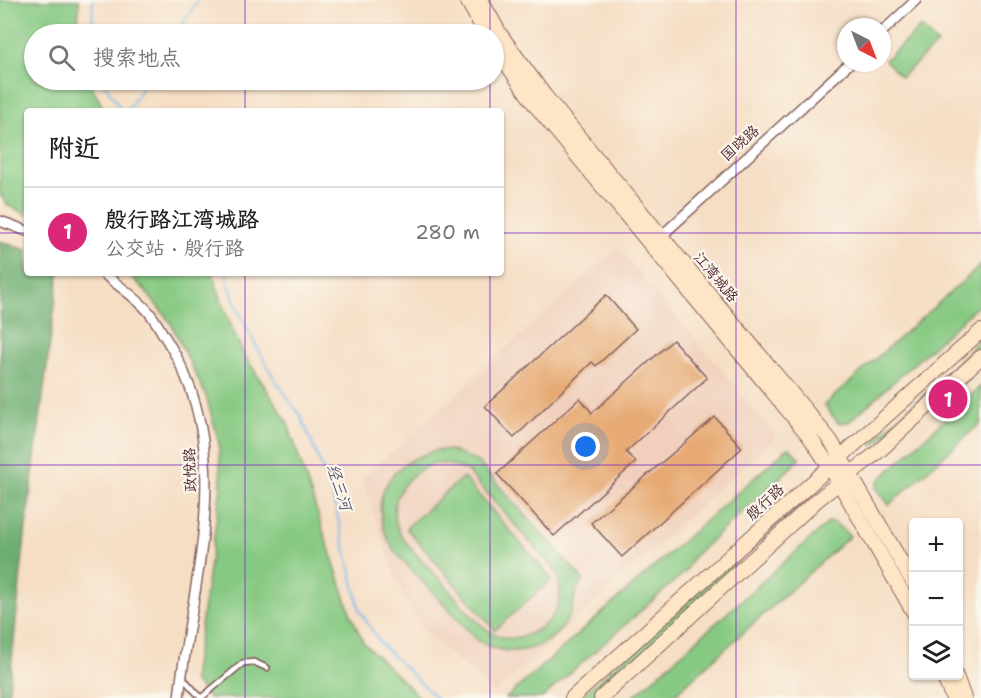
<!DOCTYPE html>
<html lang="zh">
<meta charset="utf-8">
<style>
:root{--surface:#fff;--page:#f6f6f6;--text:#202124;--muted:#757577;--line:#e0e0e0;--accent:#db2777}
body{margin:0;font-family:"Shantell Sans","LXGW WenKai TC",sans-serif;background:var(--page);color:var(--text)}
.controls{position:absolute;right:18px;bottom:18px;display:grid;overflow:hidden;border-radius:6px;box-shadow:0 2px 4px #0004}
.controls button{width:54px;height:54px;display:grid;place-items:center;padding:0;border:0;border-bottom:2px solid var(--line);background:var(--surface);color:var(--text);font:30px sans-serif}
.compass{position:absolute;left:837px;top:18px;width:54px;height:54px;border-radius:50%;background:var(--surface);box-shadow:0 2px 4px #0004;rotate:138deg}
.you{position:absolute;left:586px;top:447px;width:21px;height:21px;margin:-15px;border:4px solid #fff;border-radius:50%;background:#1a73e8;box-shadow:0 0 0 9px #1a73e833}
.badge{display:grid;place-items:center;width:39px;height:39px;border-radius:50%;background:var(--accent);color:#fff;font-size:20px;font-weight:700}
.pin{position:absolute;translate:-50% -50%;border:3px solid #fff;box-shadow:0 2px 6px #0006}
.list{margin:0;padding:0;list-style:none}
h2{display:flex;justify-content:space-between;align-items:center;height:78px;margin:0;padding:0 24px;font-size:26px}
h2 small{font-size:20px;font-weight:400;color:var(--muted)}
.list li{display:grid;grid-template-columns:39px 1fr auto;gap:18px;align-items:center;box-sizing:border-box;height:90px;padding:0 24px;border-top:2px solid var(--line)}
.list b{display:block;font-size:22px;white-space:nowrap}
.list p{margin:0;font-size:20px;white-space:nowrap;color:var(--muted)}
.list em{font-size:20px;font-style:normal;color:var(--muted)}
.icon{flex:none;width:33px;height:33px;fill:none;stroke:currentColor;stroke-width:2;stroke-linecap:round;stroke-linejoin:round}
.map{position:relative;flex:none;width:981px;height:698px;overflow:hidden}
.search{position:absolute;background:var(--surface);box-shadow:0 2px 4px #0004;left:24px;top:24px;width:480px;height:66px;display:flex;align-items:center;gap:15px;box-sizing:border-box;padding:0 21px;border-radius:33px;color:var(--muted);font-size:22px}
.panel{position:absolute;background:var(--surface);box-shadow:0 2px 4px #0004;left:24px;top:108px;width:480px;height:168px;border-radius:6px}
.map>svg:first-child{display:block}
.built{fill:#f0d0bc}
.green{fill:#86c982;stroke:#687456;stroke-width:1.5;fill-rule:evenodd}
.forest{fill:#6cad70;stroke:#5b664e;stroke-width:1.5}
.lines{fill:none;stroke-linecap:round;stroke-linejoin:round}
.stream{stroke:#77b8ec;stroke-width:2}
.building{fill:#e7aa74}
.lane-casing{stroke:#866261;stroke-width:8}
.street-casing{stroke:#866261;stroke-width:12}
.secondary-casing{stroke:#866261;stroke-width:16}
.lane{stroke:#fff;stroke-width:4.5}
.street{stroke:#fff;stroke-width:9}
.secondary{stroke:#fee5c5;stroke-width:14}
.grid{fill:none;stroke:#7b2cbf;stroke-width:1.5;stroke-opacity:0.55}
.labels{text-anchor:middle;stroke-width:4.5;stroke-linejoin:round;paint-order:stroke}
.street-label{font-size:15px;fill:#4a1f2b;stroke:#fbf7ec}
.water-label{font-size:16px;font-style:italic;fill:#5a556f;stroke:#fbf7ec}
</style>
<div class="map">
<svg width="981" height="698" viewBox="0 0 981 698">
<rect width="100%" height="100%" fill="#fbf7ec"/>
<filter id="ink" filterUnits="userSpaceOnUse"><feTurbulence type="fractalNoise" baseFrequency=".0167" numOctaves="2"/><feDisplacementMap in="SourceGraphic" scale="12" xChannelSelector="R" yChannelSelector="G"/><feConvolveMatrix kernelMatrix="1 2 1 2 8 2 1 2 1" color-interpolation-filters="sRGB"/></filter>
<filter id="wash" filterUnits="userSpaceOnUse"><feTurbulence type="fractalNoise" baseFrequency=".008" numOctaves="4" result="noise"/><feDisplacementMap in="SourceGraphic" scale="24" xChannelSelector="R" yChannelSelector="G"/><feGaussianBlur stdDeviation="1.35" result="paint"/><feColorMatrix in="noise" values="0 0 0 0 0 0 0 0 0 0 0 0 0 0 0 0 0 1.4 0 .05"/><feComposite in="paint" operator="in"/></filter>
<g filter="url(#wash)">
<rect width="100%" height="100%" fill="#f5dec4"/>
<!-- built -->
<path class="built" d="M618 247 777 436 494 694 421 628 397 584 362 479Z"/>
<!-- green -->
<path class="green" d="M0 0H79L78 34H34V80H88L105 111H27V215L9 206 0 195Z
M921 27 937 44 901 77 885 60Z
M981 265V303L849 422 838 423 824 405Z
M127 273H212L227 316 243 353 287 421 350 612 363 642 420 698H209L193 680 221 487 219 443 206 396 170 322 143 288Z
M981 338V348L874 446 871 443 937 383Z
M981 386V423L889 505 876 488 879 480Z
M789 447 800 459 693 557 686 571 542 698H506Z
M437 450H450L478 462 584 581C572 591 576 601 570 615 552 651 510 661 477 640L394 551C365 502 384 465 437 450ZM434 464H446L466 470 555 570C560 582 562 597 556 610 548 628 518 644 499 636 477 627 461 603 446 586 432 570 412 553 401 535 383 504 405 473 434 464Z
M463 477 552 579 495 630 406 528Z
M802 499 804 502 743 555 692 609 591 698H579Z
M829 522 835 523 850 536 671 698H632Z"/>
<!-- forest -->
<path class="forest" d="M0 241 27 250V273H59L25 535 8 698H0Z"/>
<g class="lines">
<!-- stream -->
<path class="stream" d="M92 34 93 0
M176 34 198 0
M102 80 122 111
M127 111 147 80
M226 273 234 300 253 340 274 378 301 417 331 489 360 611 381 644 436 698"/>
</g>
<g id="blocks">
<!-- building -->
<path class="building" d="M606 295 636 329 596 366 592 362 514 438 485 406Z
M673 340 707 378 626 452 636 462 554 536 497 474 580 398 592 413Z
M715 417 742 448 622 557 591 523Z"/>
</g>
</g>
<g filter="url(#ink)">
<use href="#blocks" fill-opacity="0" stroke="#866261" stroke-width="1.5"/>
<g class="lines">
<defs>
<path id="lane" d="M182 677 201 698 243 663 254 662 267 668"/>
<path id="street" d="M882 32 916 0
M0 221 27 231
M657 240 850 63
M103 273C117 285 136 297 148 311 156 320 161 332 168 342 238 454 192 577 179 698"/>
<path id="secondary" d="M467 0 486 34
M481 0 500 34 545 96 831 441 914 584
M494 46 535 105 809 436 830 467 914 613
M943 676 953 698
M956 676 964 698
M572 698 981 331
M601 698 816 501 879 451 981 357"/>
</defs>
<!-- lane casing -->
<use href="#lane" class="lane-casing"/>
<!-- street casing -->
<use href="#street" class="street-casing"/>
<!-- secondary casing -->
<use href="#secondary" class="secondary-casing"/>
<!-- lane -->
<use href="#lane" class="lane"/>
<!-- street -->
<use href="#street" class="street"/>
<!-- secondary -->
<use href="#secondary" class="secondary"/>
</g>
</g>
<!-- grid -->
<path class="grid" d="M245 0V34M490 0V34M736 0V698M245 80V111M490 80V111M0 233H27M501 233H981M245 273V698M490 273V698M0 465H981"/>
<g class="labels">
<!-- street labels -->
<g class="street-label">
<text transform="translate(740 143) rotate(-42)" y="5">国晓路</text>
<text transform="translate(716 277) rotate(50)" y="5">江湾城路</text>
<text transform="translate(190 470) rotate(-92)" y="5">政悦路</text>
<text transform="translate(765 502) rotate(-43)" y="5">殷行路</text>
</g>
<!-- water labels -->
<g class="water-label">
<text transform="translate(340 487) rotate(72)" y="6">经三河</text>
</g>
</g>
</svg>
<div class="controls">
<button>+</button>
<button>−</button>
<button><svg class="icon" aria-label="layers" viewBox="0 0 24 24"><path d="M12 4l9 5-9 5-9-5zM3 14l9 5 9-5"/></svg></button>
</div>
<svg class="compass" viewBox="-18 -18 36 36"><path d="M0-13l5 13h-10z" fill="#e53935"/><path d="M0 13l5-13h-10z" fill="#757577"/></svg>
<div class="you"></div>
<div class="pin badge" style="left:948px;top:399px">1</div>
<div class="search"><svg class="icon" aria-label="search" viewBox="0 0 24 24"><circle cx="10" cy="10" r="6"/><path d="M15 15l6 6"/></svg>搜索地点</div>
<section class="panel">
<h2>附近<small></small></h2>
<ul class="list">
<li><span class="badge">1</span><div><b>殷行路江湾城路</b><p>公交站 · 殷行路</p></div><em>280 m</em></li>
</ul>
</section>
</div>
